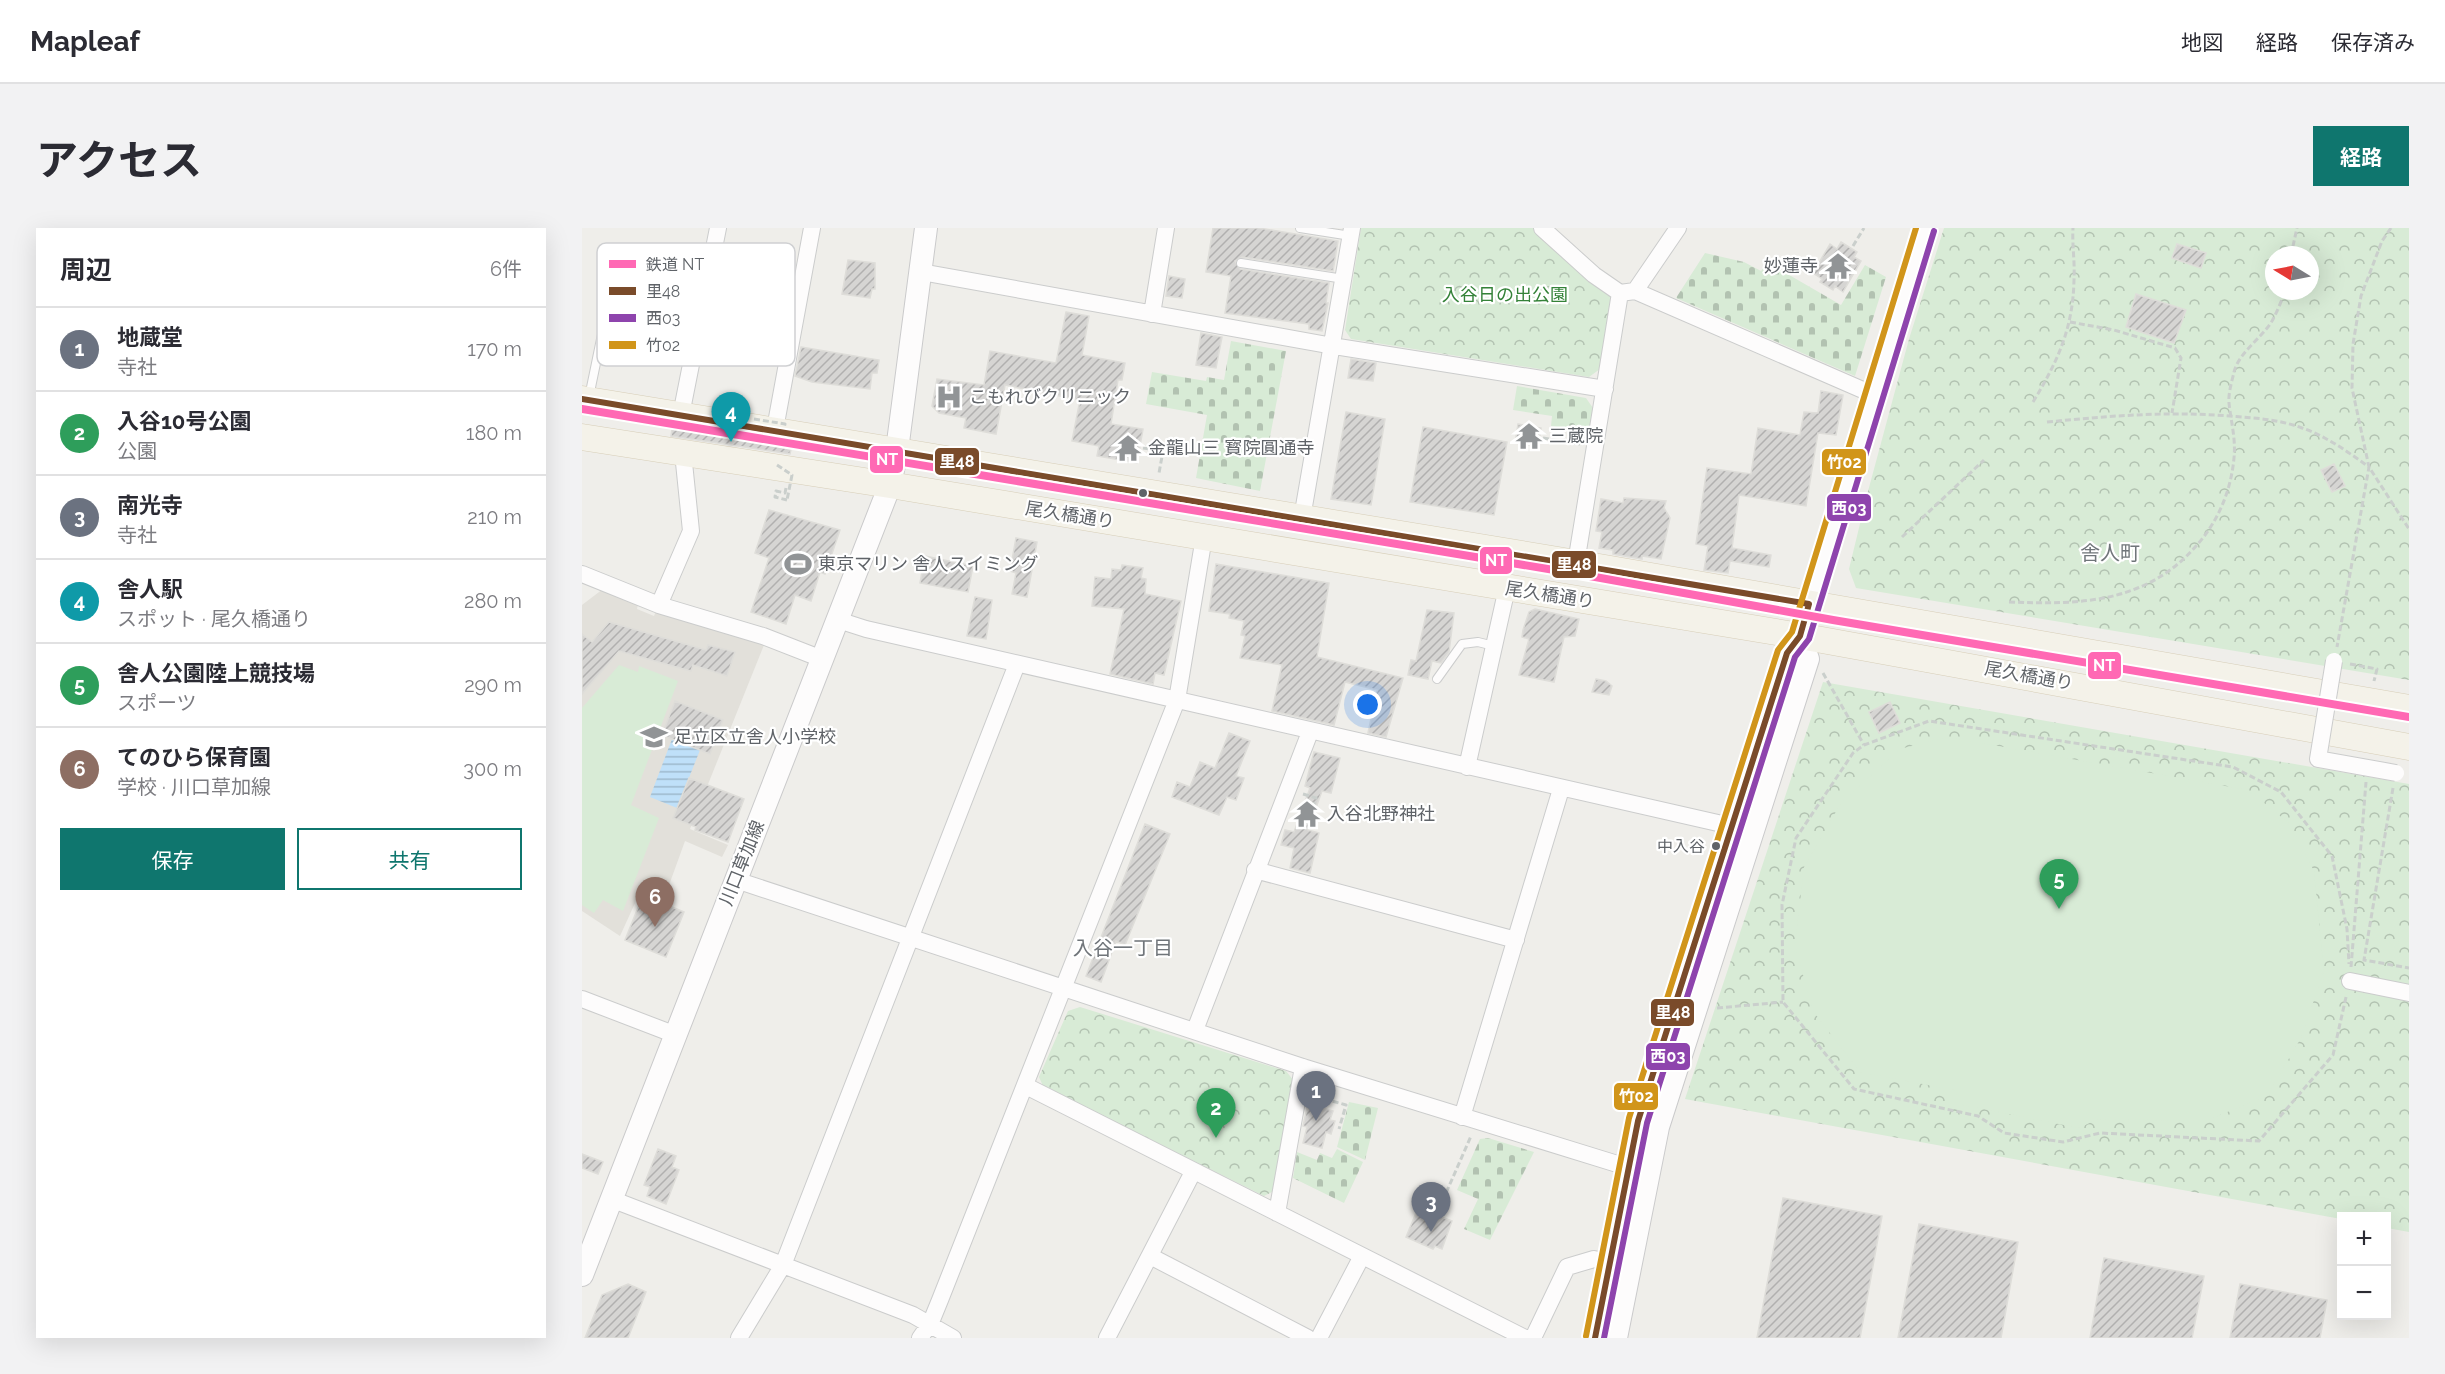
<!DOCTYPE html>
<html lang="ja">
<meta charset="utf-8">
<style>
:root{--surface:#fff;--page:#f2f2f3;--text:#2b2b33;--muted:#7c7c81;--line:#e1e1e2;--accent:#0f766e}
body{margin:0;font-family:Raleway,"Noto Sans JP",sans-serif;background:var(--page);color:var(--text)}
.controls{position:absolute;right:18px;bottom:18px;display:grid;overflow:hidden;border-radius:0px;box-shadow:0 6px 24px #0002}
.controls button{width:54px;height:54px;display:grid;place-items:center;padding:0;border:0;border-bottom:2px solid var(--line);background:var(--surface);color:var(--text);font:30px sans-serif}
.compass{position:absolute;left:1683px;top:18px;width:54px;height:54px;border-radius:50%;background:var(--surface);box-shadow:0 6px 24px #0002;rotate:280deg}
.you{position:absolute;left:786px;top:477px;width:21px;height:21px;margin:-15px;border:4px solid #fff;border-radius:50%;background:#1a73e8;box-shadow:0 0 0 9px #1a73e833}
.badge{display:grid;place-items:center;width:39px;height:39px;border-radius:50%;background:var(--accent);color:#fff;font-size:20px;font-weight:700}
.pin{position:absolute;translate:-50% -50px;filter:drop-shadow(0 2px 3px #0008)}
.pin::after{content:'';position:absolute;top:32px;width:21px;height:18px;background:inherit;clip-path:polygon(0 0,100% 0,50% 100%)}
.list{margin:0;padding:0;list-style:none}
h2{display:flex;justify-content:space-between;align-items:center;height:78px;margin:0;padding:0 24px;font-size:26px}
h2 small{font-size:20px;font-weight:400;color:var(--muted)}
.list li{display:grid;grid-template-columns:39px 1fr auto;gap:18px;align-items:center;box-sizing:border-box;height:84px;padding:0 24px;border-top:2px solid var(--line)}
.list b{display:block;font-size:22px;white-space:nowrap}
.list p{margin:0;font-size:20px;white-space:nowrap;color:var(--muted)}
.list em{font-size:20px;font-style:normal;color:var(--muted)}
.actions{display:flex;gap:12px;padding:18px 24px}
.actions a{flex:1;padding:14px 0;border:2px solid var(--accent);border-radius:0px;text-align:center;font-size:21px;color:var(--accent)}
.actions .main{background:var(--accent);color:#fff}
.map{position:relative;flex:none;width:1827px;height:1110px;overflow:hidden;border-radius:0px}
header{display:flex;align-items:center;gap:36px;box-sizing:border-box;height:84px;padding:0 30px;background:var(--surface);border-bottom:2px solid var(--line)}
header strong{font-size:28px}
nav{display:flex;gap:33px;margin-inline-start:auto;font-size:21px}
.intro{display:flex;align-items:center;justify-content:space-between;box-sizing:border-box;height:144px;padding:0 36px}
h1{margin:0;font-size:42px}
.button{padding:15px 27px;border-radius:0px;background:var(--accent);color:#fff;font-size:21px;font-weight:700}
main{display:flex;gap:36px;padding:0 36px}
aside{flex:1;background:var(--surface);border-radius:0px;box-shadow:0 6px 24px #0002}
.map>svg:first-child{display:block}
.education{fill:#e2e0da}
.cemetery{fill:url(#cemetery-stones)}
.park{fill:url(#park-crowns);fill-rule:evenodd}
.pitch{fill:#d8ebd6}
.water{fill:url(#water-rules)}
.building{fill:url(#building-hatch);stroke:#deddd9;stroke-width:1.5}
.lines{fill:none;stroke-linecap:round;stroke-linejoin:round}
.lane-casing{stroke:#cbcccc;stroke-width:10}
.street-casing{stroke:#cbcccc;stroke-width:18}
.secondary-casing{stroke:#cacacb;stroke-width:24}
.primary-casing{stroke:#d7ceb8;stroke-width:27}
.path{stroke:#cacfcc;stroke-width:3;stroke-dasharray:6 3;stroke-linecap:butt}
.lane{stroke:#fdfcfc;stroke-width:8}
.street{stroke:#fdfcfc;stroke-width:16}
.secondary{stroke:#fdfcfc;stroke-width:22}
.primary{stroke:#f4f2e9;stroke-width:26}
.street-bridge-casing{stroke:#cbcccc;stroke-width:18;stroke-linecap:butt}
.path-bridge{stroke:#cacfcc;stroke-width:3;stroke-dasharray:6 3;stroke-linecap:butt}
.street-bridge{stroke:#fdfcfc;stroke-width:16}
.bus-1-casing{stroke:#fff;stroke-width:10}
.bus-2-casing{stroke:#fff;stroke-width:10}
.bus-3-casing{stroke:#fff;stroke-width:10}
.bus-1{stroke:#7a4b2a;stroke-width:6}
.bus-2{stroke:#8e44ad;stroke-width:6}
.bus-3{stroke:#d1951a;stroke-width:6}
.rail-1-casing{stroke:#fff;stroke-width:12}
.rail-1{stroke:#ff69b4;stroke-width:8}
.bus-dot{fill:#5f6368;stroke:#fff;stroke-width:2}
.labels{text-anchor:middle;stroke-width:4.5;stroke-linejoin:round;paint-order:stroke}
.bus-label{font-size:16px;fill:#5f6368;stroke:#fff;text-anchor:end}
.poi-label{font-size:18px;fill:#5f6368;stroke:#fff;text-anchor:start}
.park-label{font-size:18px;fill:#348238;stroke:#fff}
.street-label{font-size:18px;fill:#5f6368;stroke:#fff}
.neighbourhood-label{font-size:20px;fill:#70757a;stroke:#fff}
.key{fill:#fff;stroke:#cfd0d2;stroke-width:1.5}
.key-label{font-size:16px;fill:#5f6368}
.line-badge{stroke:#fff;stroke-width:2}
.badge-label{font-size:16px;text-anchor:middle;font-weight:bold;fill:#fff}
</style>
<header>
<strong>Mapleaf</strong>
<nav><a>地図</a><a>経路</a><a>保存済み</a></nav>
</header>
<div class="intro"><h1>アクセス</h1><a class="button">経路</a></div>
<main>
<aside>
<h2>周辺<small>6件</small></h2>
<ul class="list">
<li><span class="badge" style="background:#6b7280">1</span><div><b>地蔵堂</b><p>寺社</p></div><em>170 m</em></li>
<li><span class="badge" style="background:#2e9e5b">2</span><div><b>入谷10号公園</b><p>公園</p></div><em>180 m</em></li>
<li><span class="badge" style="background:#6b7280">3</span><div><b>南光寺</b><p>寺社</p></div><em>210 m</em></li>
<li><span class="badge" style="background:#0f9aa8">4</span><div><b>舎人駅</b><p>スポット · 尾久橋通り</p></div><em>280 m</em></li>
<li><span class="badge" style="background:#2e9e5b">5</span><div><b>舎人公園陸上競技場</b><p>スポーツ</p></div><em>290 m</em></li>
<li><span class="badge" style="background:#8d6e63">6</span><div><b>てのひら保育園</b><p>学校 · 川口草加線</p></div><em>300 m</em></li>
</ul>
<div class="actions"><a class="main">保存</a><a>共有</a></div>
</aside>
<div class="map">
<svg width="1827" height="1110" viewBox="0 0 1827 1110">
<defs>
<pattern id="cemetery-stones" width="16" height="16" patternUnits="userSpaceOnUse" patternTransform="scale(1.5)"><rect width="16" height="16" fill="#d8ebd6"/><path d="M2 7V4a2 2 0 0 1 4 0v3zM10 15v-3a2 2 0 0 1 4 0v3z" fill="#b2c2b1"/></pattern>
<pattern id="park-crowns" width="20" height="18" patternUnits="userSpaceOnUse" patternTransform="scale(1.5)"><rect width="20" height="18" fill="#d8ebd6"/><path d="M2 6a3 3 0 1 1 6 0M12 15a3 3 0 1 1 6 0" fill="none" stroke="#b2c2b1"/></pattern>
<pattern id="water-rules" width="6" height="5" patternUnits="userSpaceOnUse" patternTransform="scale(1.5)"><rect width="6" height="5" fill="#bfe0f9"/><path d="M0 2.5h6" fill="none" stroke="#9eb9cd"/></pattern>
<pattern id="building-hatch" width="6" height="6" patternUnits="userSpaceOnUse" patternTransform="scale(1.5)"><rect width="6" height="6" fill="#d6d5d3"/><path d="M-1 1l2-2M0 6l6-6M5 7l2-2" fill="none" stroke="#b1b0af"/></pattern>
</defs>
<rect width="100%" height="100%" fill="#efeeea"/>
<!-- education -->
<path class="education" d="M21 361 56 376 55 381 72 388 74 383 182 417 108 601 146 617 140 629 103 613 82 671 59 662 38 708 0 683V377Z"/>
<!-- cemetery -->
<path class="cemetery" d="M1123 25 1162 34 1179 43 1185 34 1259 77 1283 37 1304 49 1273 148 1094 70Z
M649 113 704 123 678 263 614 250 625 187 564 176 570 144 624 153 625 149 642 152Z
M935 158 1004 170 1011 180 1007 205 969 198 970 188 931 182Z
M767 874 796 880 783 932 755 919Z
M906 910 952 924 908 1012 882 1001 896 971 875 962 898 911Z
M755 921 781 934 762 975 711 950 715 924 735 932 738 925 750 930Z"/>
<!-- park -->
<path class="park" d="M779 0H951L1030 69 1018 141 1007 149 769 111 763 102Z
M1362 0H1827V452L1274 360 1267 341 1285 267 1327 111ZM1692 27H1728V63H1692Z
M1241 454 1827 556V1004L1805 1000 1804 988H1760L1759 991 1103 871Z
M498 779 704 843 712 853 694 962 682 968 461 858 457 849 486 783Z"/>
<!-- pitch -->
<path class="pitch" d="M37 437 56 444 57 438 96 453 49 577 77 590 41 683 21 672 12 685 0 677V480Z
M1365 509 1666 562 1707 595 1732 643 1742 743 1719 810 1685 868 1623 893 1516 891 1497 900 1381 877 1372 862 1278 844 1231 783 1213 718 1222 639 1259 575 1318 521Z"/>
<!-- water -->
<path class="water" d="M90 511 118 522 95 580 68 569Z"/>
<!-- building -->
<path class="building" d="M631 0H677L756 13 751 43 660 29 653 33 658 41 747 55 744 75H746L740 103 727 101V96L643 85 649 48 624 44Z
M1259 14 1275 24 1272 29 1279 33 1261 64 1253 58 1251 62 1238 54 1240 51 1231 45 1248 16 1255 21Z
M1595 16 1624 25 1619 40 1590 30Z
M266 32 293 35V61H290L288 70 260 66Z
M587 48 603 51 600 70 584 68Z
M1554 66 1604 82 1592 115 1544 99Z
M484 84 507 88 500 127 543 135 540 152H536L529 196 561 201 555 235 515 228 517 218 490 213 498 172 423 157 414 206 382 200 384 190 357 185 350 178 355 151 402 157 408 123 474 135Z
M619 105 640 109 634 140 614 137Z
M219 119 297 132 295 145H290L288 161 230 154 213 148Z
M769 131 794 135 791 153 766 150Z
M1239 163 1261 167 1254 207 1236 205 1224 278 1157 267 1150 320 1189 327 1187 339 1148 333 1146 345 1122 342 1126 318 1114 316 1125 240 1169 246 1176 200 1218 207 1222 184 1236 185Z
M764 184 803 191 789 277 749 271Z
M936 196 959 200 956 219 933 215Z
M841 199 925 214 912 287 828 274Z
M90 201 209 221 208 226 89 208Z
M1752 236 1763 258 1750 264 1739 242Z
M1042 270 1084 273 1082 280 1088 290 1079 331 1060 328V331L1031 326V322L1017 320 1020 304 1014 303 1019 271 1041 275Z
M187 282 258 302 243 346 238 344 229 373 213 367 204 396 169 384 187 330 173 325Z
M434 310 455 314 445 369 430 366 434 345 428 343Z
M343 328 391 338 386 364 338 355Z
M634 336 747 355 735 429 821 450 804 509 786 505 795 462 763 454 752 497 690 483 700 437 658 430 663 408 659 407 662 393 647 390 648 386 627 383Z
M540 337 561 340 559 350 564 351 563 366 599 373 582 447 573 445 571 456 528 446 542 381 510 378 513 349 529 351 530 341 539 342Z
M393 369 410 372 404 411 385 408Z
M953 381 997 391 993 408 982 409 972 454 937 447 947 411 940 409 941 402 947 384Z
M845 382 872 385 867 424 859 435 850 433 846 451 826 447 829 432 834 433Z
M27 394 124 422 126 417 153 424 145 448 111 437 109 443 37 423 0 466V406L10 414Z
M1014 451 1024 453 1030 458 1027 467 1010 464Z
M93 473 141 492 128 526 80 507Z
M1308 474 1318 495 1297 505 1287 484Z
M647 505 668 513 654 548 662 550 654 572 645 569 637 587 590 569 595 554 608 559 618 534 633 540Z
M732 524 758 530 749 565 740 563 726 602 737 605 728 645 708 640 712 620 699 617 703 602 712 604 728 560 723 558Z
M107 550 162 571 146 614 113 602 114 599 91 590Z
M563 596 588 606 543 717 534 713 519 754 504 748Z
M61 667 102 684 84 729 43 712Z
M729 862 744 866 740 880 751 883 748 892 753 893 749 906 744 904 740 920 721 915 725 899 721 898Z
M76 921 94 928 90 939 97 942 84 976 65 968 68 959 62 957Z
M0 926 21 934 16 946 0 940Z
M1201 970 1300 988 1278 1110H1175Z
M836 980 870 993 860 1021 853 1018 851 1021 824 1009Z
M1337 996 1436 1014 1419 1110H1316Z
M1522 1030 1622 1048 1610 1110H1508Z
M46 1056 64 1064 46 1110H3L20 1067Z
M1658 1056 1745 1072 1738 1110H1648Z"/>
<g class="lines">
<defs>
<path id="lane" d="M718 0 769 8
M659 35 762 51
M7 169 25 82
M855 451 880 416 896 414 912 418"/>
<path id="street" d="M960 0 1012 47 1038 65 1053 63 1290 166
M339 44 751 118 1023 161
M1053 63 1096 0
M570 86 584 0
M99 187 136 0
M195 190 230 0
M720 290 770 0
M994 335 1038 65
M0 346 77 377 181 408 240 431
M77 377 109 303 101 225
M256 392 284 401 1149 598
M885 539 925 360
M673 642 934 712
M154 652 721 839 1045 939
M1768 753 1827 765
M0 771 94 807
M613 802 728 504
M444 858 943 1110
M880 889 979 561
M29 971 331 1087 371 1110
M695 985 721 839
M568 1028 726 1110
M157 1110 201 1037 435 436
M338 1110 349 1094 358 1072 595 472 622 309
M525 1110 611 944
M737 1110 780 1028
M951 1110 985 1039 1012 1031 1027 1034"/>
<path id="secondary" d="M0 1047 308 257 315 222 344 0
M1013 1110 1056 893 1205 425 1218 408 1343 0
M1034 1110 1076 899 1226 431 1218 408"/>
<path id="primary" d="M0 171 994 335 1827 480
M0 209 308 257 1218 408 1827 519"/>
</defs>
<!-- lane casing -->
<use href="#lane" class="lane-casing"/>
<!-- street casing -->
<use href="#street" class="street-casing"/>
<!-- secondary casing -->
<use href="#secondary" class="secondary-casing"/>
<!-- primary casing -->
<use href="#primary" class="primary-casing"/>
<!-- path -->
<path class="path" d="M1809 0 1800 13 1779 68 1771 116 1770 160 1787 239 1827 301
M1271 18 1282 0
M1709 27 1715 0
M1488 94 1532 102 1593 120 1599 130 1590 185
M1451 174C1476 133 1491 100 1492 52 1493 34 1490 17 1491 0
M1465 194C1526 188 1586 183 1648 188 1672 190 1696 191 1720 200 1744 208 1766 224 1787 239L1755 419
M961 210 998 216
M561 220 581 223 577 245
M204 260 203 265 194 263 193 269 205 272
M1320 309 1402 232
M1427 374C1499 377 1565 375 1615 317 1637 292 1649 262 1652 230 1654 211 1649 194 1647 175 1646 166 1650 153 1652 144 1657 124 1680 110 1690 93 1695 84 1700 72 1703 63
M1768 436 1795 441 1792 453
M1241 445 1282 517
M1811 560 1782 732 1827 740
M721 566 734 570 731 579
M1769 739 1784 554
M1764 769 1751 827 1677 913 1518 905 1481 914 1422 905 1396 888 1272 861 1201 774 1200 677 1214 610 1271 525 1282 517 1347 493 1651 539 1699 564 1750 628 1765 701 1767 736
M1135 780 1201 774
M752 865 750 873 764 877 757 901
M857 981 889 908"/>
<!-- lane -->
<use href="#lane" class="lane"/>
<!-- street -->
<use href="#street" class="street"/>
<!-- secondary -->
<use href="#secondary" class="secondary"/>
<!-- primary -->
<use href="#primary" class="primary"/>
<defs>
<path id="street-bridge" d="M1752 433 1736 531 1814 545"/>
</defs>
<!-- street-bridge casing -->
<use href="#street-bridge" class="street-bridge-casing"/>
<!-- path-bridge -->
<path class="path-bridge" d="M172 191 203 196 200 207
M195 237 210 247 205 272"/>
<!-- street-bridge -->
<use href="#street-bridge" class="street-bridge"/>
<defs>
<path id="bus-1" d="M0 171 1227 376 1218 408 1205 425 1056 893 1013 1110"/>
<path id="bus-2" d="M1022 1110 1065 895 1213 429 1227 411 1352 3"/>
<path id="bus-3" d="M1004 1108 1047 890 1196 422 1210 404 1334 0"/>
</defs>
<!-- bus-1 casing -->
<use href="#bus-1" class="bus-1-casing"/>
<!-- bus-2 casing -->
<use href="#bus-2" class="bus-2-casing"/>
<!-- bus-3 casing -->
<use href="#bus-3" class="bus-3-casing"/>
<!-- bus-1 -->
<use href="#bus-1" class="bus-1"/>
<!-- bus-2 -->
<use href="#bus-2" class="bus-2"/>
<!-- bus-3 -->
<use href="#bus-3" class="bus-3"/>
<defs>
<path id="rail-1" d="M0 181 1002 347 1251 392 1827 489"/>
</defs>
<!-- rail-1 casing -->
<use href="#rail-1" class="rail-1-casing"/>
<!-- rail-1 -->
<use href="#rail-1" class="rail-1"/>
</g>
<!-- icons -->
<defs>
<symbol id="temple-bare" viewBox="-9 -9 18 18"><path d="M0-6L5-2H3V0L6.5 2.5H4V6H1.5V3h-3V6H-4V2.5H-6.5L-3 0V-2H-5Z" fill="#919496" stroke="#fff" stroke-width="2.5" paint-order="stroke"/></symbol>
<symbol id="hospital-bare" viewBox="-9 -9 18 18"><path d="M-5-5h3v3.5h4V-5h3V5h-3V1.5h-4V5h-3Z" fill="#919496" stroke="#fff" stroke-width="2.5" paint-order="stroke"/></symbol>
<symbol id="stadium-bare" viewBox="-9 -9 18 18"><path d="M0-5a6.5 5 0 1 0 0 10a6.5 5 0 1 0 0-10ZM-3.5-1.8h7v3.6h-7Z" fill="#919496" stroke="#fff" stroke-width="2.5" paint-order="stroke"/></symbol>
<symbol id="school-bare" viewBox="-9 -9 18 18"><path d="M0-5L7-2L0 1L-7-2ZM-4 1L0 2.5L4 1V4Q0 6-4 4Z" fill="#919496" stroke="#fff" stroke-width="2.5" paint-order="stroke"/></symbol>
</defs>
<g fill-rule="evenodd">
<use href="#temple-bare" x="1237" y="19" width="38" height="38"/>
<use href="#hospital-bare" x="348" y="150" width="38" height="38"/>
<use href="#temple-bare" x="928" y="189" width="38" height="38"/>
<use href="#temple-bare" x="527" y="201" width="38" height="38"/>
<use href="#stadium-bare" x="197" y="317" width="38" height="38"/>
<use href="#school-bare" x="53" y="490" width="38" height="38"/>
<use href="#temple-bare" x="706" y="567" width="38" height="38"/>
</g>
<!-- markers -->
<g class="bus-dot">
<circle cx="561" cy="265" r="5"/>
<circle cx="1134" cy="618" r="5"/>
</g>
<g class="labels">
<!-- bus labels -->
<g class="bus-label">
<text x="1123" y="624">中入谷</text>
</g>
<!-- poi labels -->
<g class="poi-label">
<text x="1236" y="44" text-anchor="end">妙蓮寺</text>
<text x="387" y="175">こもれびクリニック</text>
<text x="967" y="214">三蔵院</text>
<text x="566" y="226">金龍山三 寳院圓通寺</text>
<text x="236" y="342">東京マリン 舎人スイミング</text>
<text x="92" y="515">足立区立舎人小学校</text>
<text x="745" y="592">入谷北野神社</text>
</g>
<!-- park labels -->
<g class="park-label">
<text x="923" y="73">入谷日の出公園</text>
</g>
<!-- street labels -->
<g class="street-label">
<text transform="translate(488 287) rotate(9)" y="6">尾久橋通り</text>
<text transform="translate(968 367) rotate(9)" y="6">尾久橋通り</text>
<text transform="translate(1447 448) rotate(10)" y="6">尾久橋通り</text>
<text transform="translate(160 635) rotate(-68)" y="6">川口草加線</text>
</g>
<!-- neighbourhood labels -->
<g class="neighbourhood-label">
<text x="1528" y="332">舎人町</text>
<text x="541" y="727">入谷一丁目</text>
</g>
</g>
<!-- legend -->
<rect x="15" y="15" width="198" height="123" rx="9" class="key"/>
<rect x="27" y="32" width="27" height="8" fill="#ff69b4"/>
<rect x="27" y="59" width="27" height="8" fill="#7a4b2a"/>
<rect x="27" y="86" width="27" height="8" fill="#8e44ad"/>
<rect x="27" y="113" width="27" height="8" fill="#d1951a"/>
<g class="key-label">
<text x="64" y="42">鉄道 NT</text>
<text x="64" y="69">里48</text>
<text x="64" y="96">西03</text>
<text x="64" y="123">竹02</text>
</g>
<g class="line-badge">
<rect x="287" y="217" width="35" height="29" rx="6" fill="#ff69b4"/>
<rect x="352" y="219" width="46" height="29" rx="6" fill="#7a4b2a"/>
<rect x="1239" y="220" width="46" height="28" rx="6" fill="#d1951a"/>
<rect x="1244" y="265" width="46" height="29" rx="6" fill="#8e44ad"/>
<rect x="897" y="318" width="34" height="29" rx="6" fill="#ff69b4"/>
<rect x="969" y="322" width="46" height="29" rx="6" fill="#7a4b2a"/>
<rect x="1505" y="423" width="35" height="29" rx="6" fill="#ff69b4"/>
<rect x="1068" y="770" width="45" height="29" rx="6" fill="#7a4b2a"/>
<rect x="1063" y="814" width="46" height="29" rx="6" fill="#8e44ad"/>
<rect x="1031" y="854" width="46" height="29" rx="6" fill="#d1951a"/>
</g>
<g class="badge-label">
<text x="305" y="237">NT</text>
<text x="375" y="239">里48</text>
<text x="1262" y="240">竹02</text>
<text x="1267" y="286">西03</text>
<text x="914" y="338">NT</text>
<text x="992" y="342">里48</text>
<text x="1522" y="443">NT</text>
<text x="1091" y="790">里48</text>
<text x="1086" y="834">西03</text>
<text x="1054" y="874">竹02</text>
</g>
</svg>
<div class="controls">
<button>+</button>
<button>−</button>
</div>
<svg class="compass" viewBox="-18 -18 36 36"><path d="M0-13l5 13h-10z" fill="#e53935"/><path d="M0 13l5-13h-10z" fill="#7c7c81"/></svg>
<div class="you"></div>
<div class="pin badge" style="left:734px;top:893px;background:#6b7280">1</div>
<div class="pin badge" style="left:634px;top:910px;background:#2e9e5b">2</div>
<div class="pin badge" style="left:849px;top:1004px;background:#6b7280">3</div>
<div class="pin badge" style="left:149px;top:214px;background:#0f9aa8">4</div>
<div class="pin badge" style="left:1477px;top:681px;background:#2e9e5b">5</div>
<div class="pin badge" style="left:73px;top:699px;background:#8d6e63">6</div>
</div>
</main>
